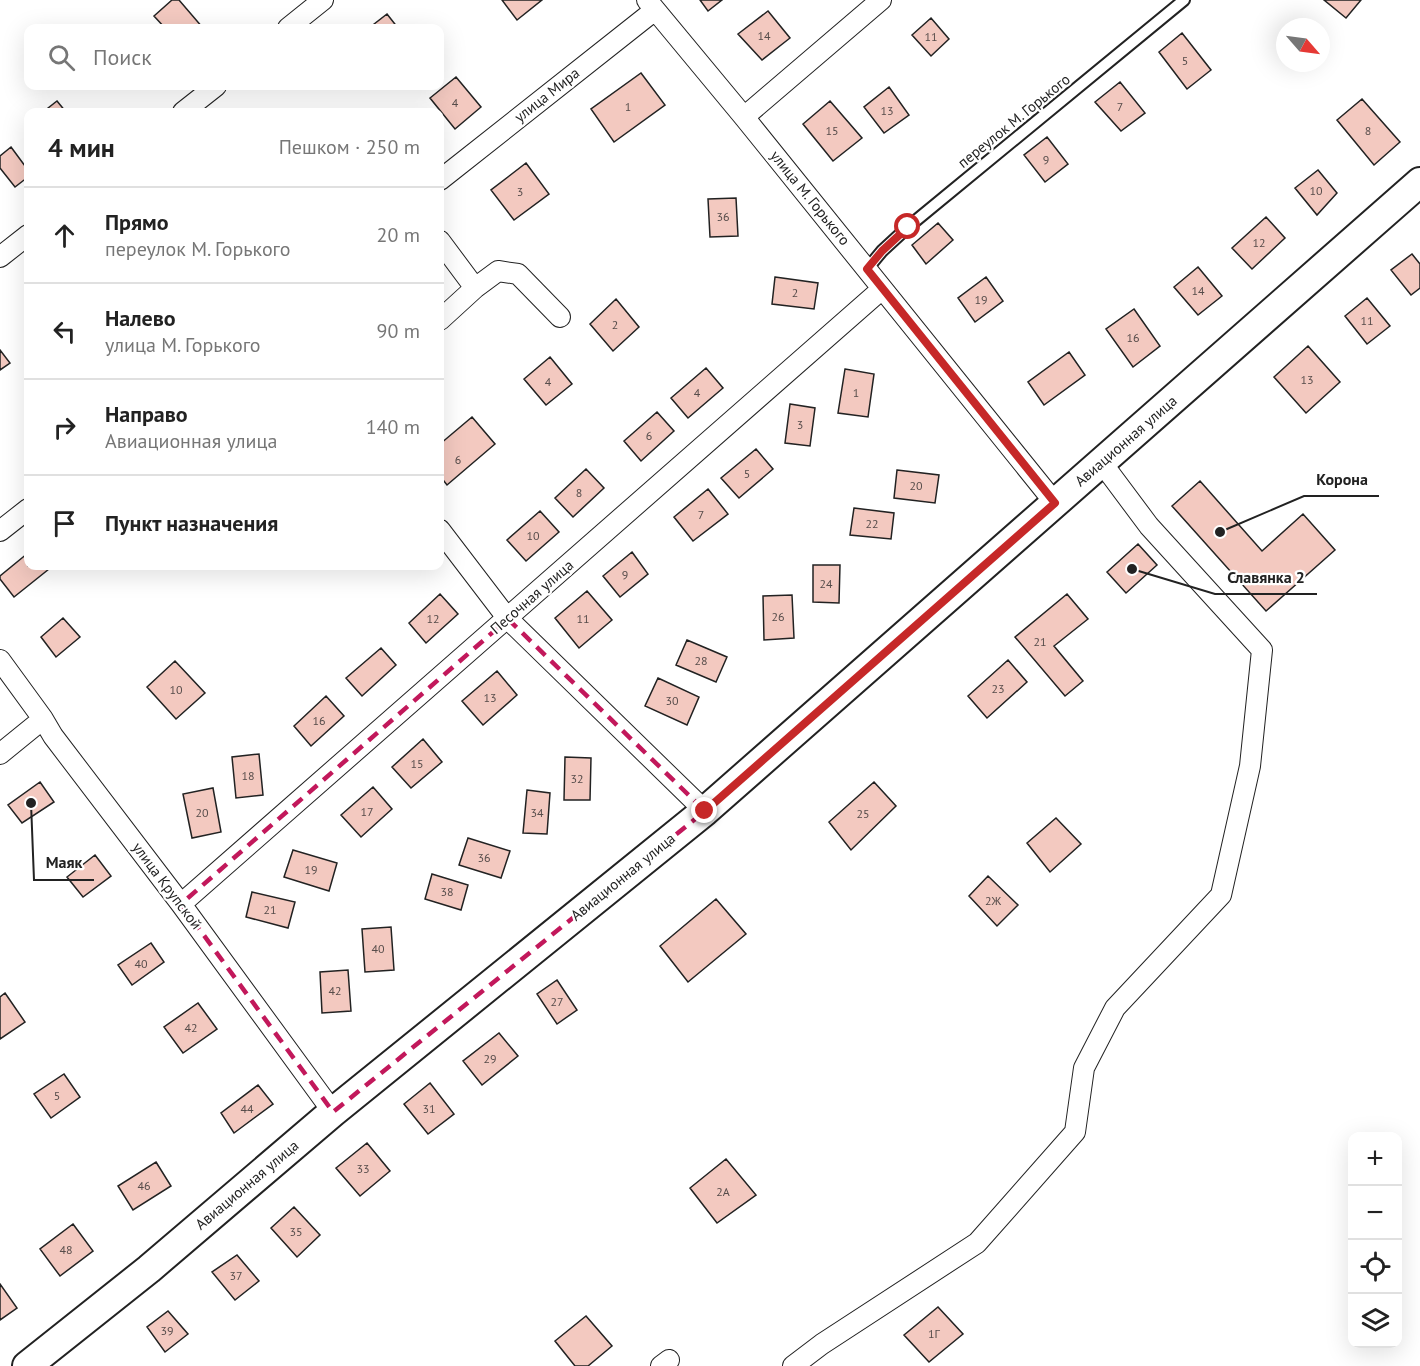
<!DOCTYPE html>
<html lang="ru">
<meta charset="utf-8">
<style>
:root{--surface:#fff;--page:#f2f2f2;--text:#222;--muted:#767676;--line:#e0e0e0}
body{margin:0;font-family:"PT Sans",sans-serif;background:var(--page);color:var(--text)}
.controls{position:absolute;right:18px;bottom:18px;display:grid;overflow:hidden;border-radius:12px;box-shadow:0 6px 24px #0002}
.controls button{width:54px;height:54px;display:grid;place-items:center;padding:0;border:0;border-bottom:2px solid var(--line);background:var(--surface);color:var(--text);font:30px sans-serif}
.compass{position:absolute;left:1276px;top:18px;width:54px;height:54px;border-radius:50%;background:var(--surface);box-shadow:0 6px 24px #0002;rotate:118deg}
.stop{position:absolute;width:18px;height:18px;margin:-14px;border:4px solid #c62828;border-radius:50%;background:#fff}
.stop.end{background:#c62828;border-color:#fff;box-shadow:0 2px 6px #0008}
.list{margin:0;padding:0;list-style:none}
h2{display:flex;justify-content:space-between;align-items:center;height:78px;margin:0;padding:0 24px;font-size:26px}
h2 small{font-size:20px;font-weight:400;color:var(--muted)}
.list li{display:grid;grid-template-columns:39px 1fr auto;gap:18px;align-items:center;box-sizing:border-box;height:96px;padding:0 24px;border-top:2px solid var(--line)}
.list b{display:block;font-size:22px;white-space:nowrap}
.list p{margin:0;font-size:20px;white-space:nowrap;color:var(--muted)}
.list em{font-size:20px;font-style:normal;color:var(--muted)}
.icon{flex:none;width:33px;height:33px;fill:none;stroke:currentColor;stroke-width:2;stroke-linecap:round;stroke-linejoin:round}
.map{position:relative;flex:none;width:1420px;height:1366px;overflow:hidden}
.search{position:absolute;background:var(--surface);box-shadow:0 6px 24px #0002;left:24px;top:24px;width:420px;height:66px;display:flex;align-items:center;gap:15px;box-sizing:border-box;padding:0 21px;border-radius:12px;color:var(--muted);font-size:22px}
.panel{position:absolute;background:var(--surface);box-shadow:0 6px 24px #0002;left:24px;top:108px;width:420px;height:462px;border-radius:12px}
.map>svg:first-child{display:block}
.building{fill:#f3c9c0;stroke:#222;stroke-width:1.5}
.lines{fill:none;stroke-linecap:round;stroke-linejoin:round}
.lane-casing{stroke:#222;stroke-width:14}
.street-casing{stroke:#222;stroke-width:22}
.secondary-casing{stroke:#222;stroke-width:32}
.lane{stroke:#fff;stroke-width:10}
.street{stroke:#fff;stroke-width:20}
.secondary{stroke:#fff;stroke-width:28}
.route{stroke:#c62828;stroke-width:8}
.marked{fill:none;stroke:#c2185b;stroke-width:4.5;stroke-dasharray:12 8;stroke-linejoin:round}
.labels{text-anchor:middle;stroke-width:4.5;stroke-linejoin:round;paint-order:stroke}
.number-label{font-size:12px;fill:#564c4a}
.street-label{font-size:15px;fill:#222;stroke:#fff}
.leader{fill:none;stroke:#222;stroke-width:2}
.callout-dot{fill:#222;stroke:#fff;stroke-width:2}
.callout-label{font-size:16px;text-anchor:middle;font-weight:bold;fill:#222;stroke:#fff;stroke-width:4.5;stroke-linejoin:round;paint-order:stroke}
</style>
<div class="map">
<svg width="1420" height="1366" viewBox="0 0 1420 1366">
<rect width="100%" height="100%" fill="#fff"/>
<!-- building -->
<path class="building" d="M172 0H179L203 28H165L154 16Z
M502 0H542L517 20Z
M700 0H722L708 11Z
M1324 0H1361L1346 18Z
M768 11 790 38 762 60 738 34Z
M387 14 398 28H369Z
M931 18 949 39 931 56 912 35Z
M1182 33 1211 70 1187 89 1159 52Z
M641 73 665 105 614 142 591 109Z
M456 77 481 107 455 129 430 98Z
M1120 82 1145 113 1121 131 1095 102Z
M889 87 909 115 884 133 864 107Z
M1362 99 1400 142 1374 165 1337 120Z
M57 101 66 112H43Z
M830 101 862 138 833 161 803 124Z
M1047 137 1068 164 1045 182 1024 155Z
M11 147 28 170V177L15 187 0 168V156Z
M526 163 549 194 514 220 491 190Z
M1318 170 1337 193 1317 215 1295 188Z
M736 198 738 236 710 237 708 199Z
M1266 217 1285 238 1252 269 1232 248Z
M938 223 953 240 926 264 912 245Z
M1412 254 1420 264V288L1411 295 1391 270Z
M1198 267 1222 296 1198 315 1174 287Z
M775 277 818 283 814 309 772 304Z
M986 277 1003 301 975 322 958 298Z
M1367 298 1390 326 1367 344 1345 316Z
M616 299 639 327 613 351 590 324Z
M1134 309 1160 346 1133 367 1106 329Z
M1308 346 1340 382 1306 413 1274 377Z
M0 350 10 363 0 370Z
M1069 352 1085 375 1044 405 1028 382Z
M550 357 572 384 546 405 524 379Z
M706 368 723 388 688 418 671 398Z
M845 369 874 374 868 417 838 413Z
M790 404 815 408 810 446 785 443Z
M657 412 674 431 641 461 624 441Z
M472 417 495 444 447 485 440 476V444Z
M756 449 773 469 739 498 721 478Z
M586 469 604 488 573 517 555 498Z
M897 470 939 475 935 503 894 498Z
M1200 481 1262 551 1303 514 1335 550 1266 611 1172 506Z
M708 489 728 514 693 541 674 517Z
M854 508 894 513 891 539 850 535Z
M540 511 559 532 526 561 507 540Z
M1138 544 1157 565 1126 593 1107 572Z
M632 552 648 574 620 597 603 576Z
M28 553V566H46L49 569 14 597 0 579V576Z
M813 565H840L839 603 813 602Z
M587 591 612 620 579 648 555 618Z
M440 594 458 614 426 643 409 623Z
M1067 594 1088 619 1054 646 1083 681 1065 696 1015 637Z
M792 595 794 638 764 640 763 596Z
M63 618 80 637 56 657 41 637Z
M687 640 727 657 716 682 676 665Z
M381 648 396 665 362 696 346 678Z
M1008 660 1027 682 987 718 968 696Z
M175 661 205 693 176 719 147 687Z
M497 671 517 695 483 725 462 701Z
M658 678 699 697 687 725 645 706Z
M326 696 344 716 311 746 294 726Z
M423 739 442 762 411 788 392 767Z
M259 754 263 795 236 798 232 757Z
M565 757 591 758 590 800H564Z
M40 782 54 802 22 823 8 805Z
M874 782 896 806 851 850 829 822Z
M373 787 392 809 361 837 341 815Z
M213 788 221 832 192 838 183 794Z
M527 790 550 793 547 834 523 833Z
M1056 818 1081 844 1050 872 1027 843Z
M468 838 510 851 501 878 459 865Z
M293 850 337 863 329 891 284 877Z
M95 855 111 876 83 897 67 877Z
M432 874 468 885 461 910 425 899Z
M988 876 1018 905 997 926 969 896Z
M252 892 295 902 288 928 246 917Z
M716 899 746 934 688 982 660 946Z
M391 927 394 970 365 972 362 929Z
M151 943 164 962 132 985 118 965Z
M348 970 351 1011 322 1013 320 972Z
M557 980 577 1010 557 1024 537 994Z
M5 993 25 1022 0 1039V997Z
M198 1003 217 1029 183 1053 164 1027Z
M499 1033 518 1056 482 1085 463 1061Z
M64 1074 80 1097 51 1118 34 1094Z
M430 1083 454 1114 428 1134 404 1104Z
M258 1085 273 1104 234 1133 221 1113Z
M367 1143 390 1171 360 1196 336 1168Z
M726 1159 756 1195 717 1223 690 1188Z
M156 1162 171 1186 133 1210 118 1186Z
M294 1207 320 1235 297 1257 271 1228Z
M73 1224 93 1251 60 1276 40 1249Z
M237 1255 259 1281 235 1300 212 1272Z
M0 1284 17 1308 0 1320Z
M938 1307 963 1334 929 1362 904 1335Z
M168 1311 188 1334 165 1352 147 1327Z
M586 1316 612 1346 588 1366H575L555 1341Z"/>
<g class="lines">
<defs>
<path id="lane" d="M867 269 882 251 908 227 1184 0"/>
<path id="street" d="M647 0 744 117 1055 503
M288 28 323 0
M183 112 216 86
M744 117 881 0
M440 180 655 10
M440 241 475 288
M0 257 28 235
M440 320 475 288 498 271 518 274 560 317
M440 530 508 619 705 811
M0 531 28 509
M0 660 43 719 53 736 181 904 333 1112
M0 754 43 719
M181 904 882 289
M661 1366 669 1360
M793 1366 822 1344 977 1243 1075 1132 1084 1068 1115 1008 1221 895 1250 766 1262 650 1149 526 1102 463"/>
<path id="secondary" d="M27 1366 149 1269 333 1112 705 811 1420 182"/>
</defs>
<!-- lane casing -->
<use href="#lane" class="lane-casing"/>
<!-- street casing -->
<use href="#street" class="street-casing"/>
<!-- secondary casing -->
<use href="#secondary" class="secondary-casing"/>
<!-- lane -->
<use href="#lane" class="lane"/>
<!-- street -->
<use href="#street" class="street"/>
<!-- secondary -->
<use href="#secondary" class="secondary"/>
</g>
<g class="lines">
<!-- route -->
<path class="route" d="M705 811 1055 503 867 269 882 251 908 227"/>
</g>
<!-- marked area -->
<path class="marked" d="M508 619 705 811 333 1112 181 904Z"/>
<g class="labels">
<!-- number labels -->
<g class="number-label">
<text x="764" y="40">14</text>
<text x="931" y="41">11</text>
<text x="1185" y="65">5</text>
<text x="455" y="107">4</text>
<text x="628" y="111">1</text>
<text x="1120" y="111">7</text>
<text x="887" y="115">13</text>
<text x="832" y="135">15</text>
<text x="1368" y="135">8</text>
<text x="1046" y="164">9</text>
<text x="1316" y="195">10</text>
<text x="520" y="196">3</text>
<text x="723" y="221">36</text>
<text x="1259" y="247">12</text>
<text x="1198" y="295">14</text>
<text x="795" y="297">2</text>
<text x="981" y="304">19</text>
<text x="1367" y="325">11</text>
<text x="615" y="329">2</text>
<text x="1133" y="342">16</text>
<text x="1307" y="384">13</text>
<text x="548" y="386">4</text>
<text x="697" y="397">4</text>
<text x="856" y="397">1</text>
<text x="800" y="429">3</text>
<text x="649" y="440">6</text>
<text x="458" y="464">6</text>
<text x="747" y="478">5</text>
<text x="916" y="490">20</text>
<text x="579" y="497">8</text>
<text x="701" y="519">7</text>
<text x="872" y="528">22</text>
<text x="533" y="540">10</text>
<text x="625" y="579">9</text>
<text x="826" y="588">24</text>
<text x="778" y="621">26</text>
<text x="433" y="623">12</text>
<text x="583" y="623">11</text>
<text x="1040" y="646">21</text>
<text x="701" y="665">28</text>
<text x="998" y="693">23</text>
<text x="176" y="694">10</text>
<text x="490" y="702">13</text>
<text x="672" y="705">30</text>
<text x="319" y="725">16</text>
<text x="417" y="768">15</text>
<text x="248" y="780">18</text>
<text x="577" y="783">32</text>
<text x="367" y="816">17</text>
<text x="202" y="817">20</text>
<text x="537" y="817">34</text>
<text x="863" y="818">25</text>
<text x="484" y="862">36</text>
<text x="311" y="874">19</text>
<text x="447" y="896">38</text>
<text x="993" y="905">2Ж</text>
<text x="270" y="914">21</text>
<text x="378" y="953">40</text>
<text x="141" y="968">40</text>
<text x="335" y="995">42</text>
<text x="557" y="1006">27</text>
<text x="191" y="1032">42</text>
<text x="490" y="1063">29</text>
<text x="57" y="1100">5</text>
<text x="247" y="1113">44</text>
<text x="429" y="1113">31</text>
<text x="363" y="1173">33</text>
<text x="144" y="1190">46</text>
<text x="723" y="1196">2А</text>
<text x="296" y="1236">35</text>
<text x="66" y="1254">48</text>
<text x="236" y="1280">37</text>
<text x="167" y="1335">39</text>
<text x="934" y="1338">1Г</text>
</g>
<!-- street labels -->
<g class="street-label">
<text transform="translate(547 95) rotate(-38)" y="5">улица Мира</text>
<text transform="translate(1014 121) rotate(-39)" y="5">переулок М. Горького</text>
<text transform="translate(810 198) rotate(51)" y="5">улица М. Горького</text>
<text transform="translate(1126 441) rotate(-41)" y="5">Авиационная улица</text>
<text transform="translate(532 597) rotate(-41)" y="5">Песочная улица</text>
<text transform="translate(623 877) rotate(-39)" y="5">Авиационная улица</text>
<text transform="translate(167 886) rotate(53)" y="5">улица Крупской</text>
<text transform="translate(247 1185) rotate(-40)" y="5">Авиационная улица</text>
</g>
</g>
<!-- callouts -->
<path class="leader" d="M1220 532L1304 496H1379M1132 569L1215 594H1317M31 803L34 880H94"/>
<g class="callout-dot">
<circle cx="1220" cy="532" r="6"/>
<circle cx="1132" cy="569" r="6"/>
<circle cx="31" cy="803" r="6"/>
</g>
<g class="callout-label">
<text x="1342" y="485">Корона</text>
<text x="1266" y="583">Славянка 2</text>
<text x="64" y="868">Маяк</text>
</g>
</svg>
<div class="controls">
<button>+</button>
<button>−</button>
<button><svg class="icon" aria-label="locate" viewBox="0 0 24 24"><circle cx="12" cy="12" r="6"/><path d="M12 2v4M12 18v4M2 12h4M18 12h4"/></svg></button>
<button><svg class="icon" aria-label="layers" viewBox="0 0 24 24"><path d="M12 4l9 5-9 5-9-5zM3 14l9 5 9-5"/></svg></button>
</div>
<svg class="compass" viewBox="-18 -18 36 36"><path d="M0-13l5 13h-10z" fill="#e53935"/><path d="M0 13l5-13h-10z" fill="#767676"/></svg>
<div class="stop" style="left:908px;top:227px"></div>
<div class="stop end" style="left:705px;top:811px"></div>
<div class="search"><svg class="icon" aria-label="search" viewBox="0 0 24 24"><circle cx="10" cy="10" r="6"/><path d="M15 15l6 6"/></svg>Поиск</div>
<section class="panel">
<h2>4 мин<small>Пешком · 250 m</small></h2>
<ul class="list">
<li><svg class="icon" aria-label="ahead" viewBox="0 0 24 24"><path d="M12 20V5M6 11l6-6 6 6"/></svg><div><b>Прямо</b><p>переулок М. Горького</p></div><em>20 m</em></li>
<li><svg class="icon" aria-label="left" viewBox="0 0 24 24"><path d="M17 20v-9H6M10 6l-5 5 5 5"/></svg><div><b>Налево</b><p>улица М. Горького</p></div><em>90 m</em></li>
<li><svg class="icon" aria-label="right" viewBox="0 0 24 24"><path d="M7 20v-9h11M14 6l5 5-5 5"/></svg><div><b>Направо</b><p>Авиационная улица</p></div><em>140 m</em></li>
<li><svg class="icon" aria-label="arrive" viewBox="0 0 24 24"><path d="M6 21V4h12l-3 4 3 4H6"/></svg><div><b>Пункт назначения</b></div></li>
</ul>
</section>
</div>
